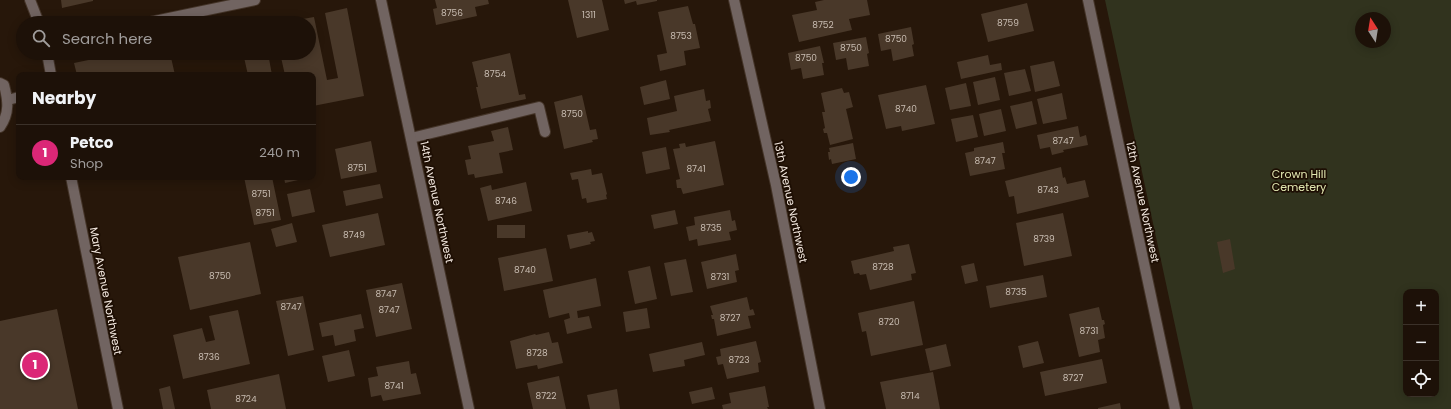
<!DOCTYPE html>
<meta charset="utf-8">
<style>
:root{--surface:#1d1108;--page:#2a1f16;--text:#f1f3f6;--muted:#a09d9c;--line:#3b3129;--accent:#db2777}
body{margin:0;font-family:Poppins,sans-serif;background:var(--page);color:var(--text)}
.controls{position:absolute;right:12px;bottom:12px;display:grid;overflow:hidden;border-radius:8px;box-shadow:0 2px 10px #0003}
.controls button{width:36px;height:36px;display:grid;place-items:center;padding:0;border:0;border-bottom:1px solid var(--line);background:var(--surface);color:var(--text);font:20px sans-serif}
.compass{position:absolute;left:1355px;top:12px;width:36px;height:36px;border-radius:50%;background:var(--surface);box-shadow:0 2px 10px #0003;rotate:348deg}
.you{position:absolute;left:851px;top:177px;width:14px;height:14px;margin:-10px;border:3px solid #fff;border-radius:50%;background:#1a73e8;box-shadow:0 0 0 6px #1a73e833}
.badge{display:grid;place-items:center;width:26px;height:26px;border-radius:50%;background:var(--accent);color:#fff;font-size:13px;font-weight:700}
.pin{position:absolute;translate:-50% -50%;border:2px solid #fff;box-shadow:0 1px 4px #0006}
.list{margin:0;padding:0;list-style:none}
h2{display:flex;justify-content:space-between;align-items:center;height:52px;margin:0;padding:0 16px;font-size:17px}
h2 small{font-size:13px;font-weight:400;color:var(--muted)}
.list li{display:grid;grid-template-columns:26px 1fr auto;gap:12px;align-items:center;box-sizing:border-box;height:56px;padding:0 16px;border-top:1px solid var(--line)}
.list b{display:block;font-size:15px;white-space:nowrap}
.list p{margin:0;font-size:13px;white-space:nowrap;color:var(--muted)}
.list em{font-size:13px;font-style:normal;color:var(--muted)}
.icon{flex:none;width:22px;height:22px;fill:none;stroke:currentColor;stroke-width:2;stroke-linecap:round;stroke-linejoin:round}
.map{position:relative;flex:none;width:1451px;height:409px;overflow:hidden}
.search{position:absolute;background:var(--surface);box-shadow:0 2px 10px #0003;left:16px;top:16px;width:300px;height:44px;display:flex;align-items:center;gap:10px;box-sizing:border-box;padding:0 14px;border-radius:22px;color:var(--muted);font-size:15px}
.panel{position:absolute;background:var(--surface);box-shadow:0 2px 10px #0003;left:16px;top:72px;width:300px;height:108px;border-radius:8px}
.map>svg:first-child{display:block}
.green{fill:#31331e;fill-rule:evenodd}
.building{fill:#493829}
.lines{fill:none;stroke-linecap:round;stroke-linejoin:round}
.lane-casing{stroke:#443428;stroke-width:12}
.street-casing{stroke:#443428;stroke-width:12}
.lane{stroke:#716461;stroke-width:10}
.street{stroke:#716461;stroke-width:10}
.labels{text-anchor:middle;stroke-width:3.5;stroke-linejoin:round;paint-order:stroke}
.number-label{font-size:9px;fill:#c9bdb2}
.park-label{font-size:11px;fill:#e2e7b1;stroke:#1d0e03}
.street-label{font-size:11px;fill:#f4e9e0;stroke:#1d0e03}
</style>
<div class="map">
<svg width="1451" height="409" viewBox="0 0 1451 409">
<rect width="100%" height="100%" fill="#27170a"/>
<!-- green -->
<path class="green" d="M1105 0H1451V409H1193ZM1361 18H1385V42H1361ZM1406 292H1436V394H1406Z"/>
<!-- building -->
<path class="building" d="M61 0H93V1L62 8Z
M435 0H488L489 4 475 7 477 16 436 25 433 9 437 8Z
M568 0H602L609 30 577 38Z
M624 0H657V1L637 5 636 1 625 4Z
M824 0H867L870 15 849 19 852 30 799 42 792 15 817 10 815 2Z
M1027 3 1034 31 988 42 981 14Z
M688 6 693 24H695L700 48 684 51 686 65 660 71 657 55 667 53 658 12Z
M347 8 364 96 313 106V75H285L280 53H309V23L286 22 314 17 327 80 338 78 325 13Z
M911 27 914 44 912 45 914 56 893 61 891 49 881 51 878 34Z
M866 37 869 53 867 54 869 66 848 70 846 58 836 60 833 43Z
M820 46 824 63H822L824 75 803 79 801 68 791 70 788 53Z
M122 53H170L175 75H77L74 63Z
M243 53H268L272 75H248Z
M510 53 519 95 525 94 526 99 481 109 476 87H478L472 62Z
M988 55 990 65 1001 63 1002 70 961 79 957 62Z
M1054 61 1060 86 1035 92 1030 66Z
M1025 69 1031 91 1009 96 1004 73Z
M995 77 1000 100 978 105 973 82Z
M666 80 670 99 644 105 640 87Z
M966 83 971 106 950 110 945 88Z
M926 85 935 124 902 131 901 126 886 129 878 95Z
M842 88 844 93 849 92 853 107 846 109 853 139 830 145 827 133H824L823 129 825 128 822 112H825L821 93Z
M704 89 706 101 710 100 711 108 708 109 711 121 669 130 670 132 650 135 647 118 677 111 674 96Z
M1062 93 1067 119 1043 124 1037 99Z
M582 95 590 130 596 129 598 139 592 140 593 142 564 149 554 102Z
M1032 101 1037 124 1016 129 1010 106Z
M1001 109 1006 131 984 136 979 114Z
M973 115 978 137 956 142 951 119Z
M1078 126 1080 137 1086 135 1088 145 1063 150 1064 152 1052 155 1050 147 1040 149 1037 135Z
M508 127 513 150 499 153 503 173 475 178 474 174 468 175 465 160 471 159 468 146 494 141 491 131Z
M371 141 377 172 341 179 335 149Z
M715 141 724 185 683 194 681 188H677L676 180 680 179 673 149 680 148 679 144 685 143 686 147Z
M1003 142 1005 153H1002L1005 169 970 176 965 153 974 151V148Z
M853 143 856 159 832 164 831 159 829 160 828 152H830L829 148Z
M666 147 670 169 646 174 642 152Z
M1061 167 1063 178 1065 177 1067 184 1085 180 1089 197 1017 214 1014 196 1009 197 1005 181Z
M591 169 592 175 602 173 607 194 606 195 607 199 587 203 586 198 582 199 578 179 572 180 570 173Z
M244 177H272L281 220 254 225Z
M284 177H307V178L285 183Z
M526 182 532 211 488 221 480 188 491 185 492 190Z
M380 184 383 198 346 206 343 191Z
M310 189 315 212 292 217 287 194Z
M675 210 678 224 654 229 651 215Z
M730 210 732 221 735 220 737 230 729 232 731 240 698 246 697 239 689 241 686 227 695 225 694 217Z
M378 213 385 245 330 257 322 225Z
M1063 213 1072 256 1024 266 1016 223Z
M292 223 297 242 276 247 271 229Z
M497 225H525V238H497Z
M588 231V233L592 232 595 241 590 242 591 244 570 249 567 235Z
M1230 239 1235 269 1223 273 1217 242Z
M250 242 261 294 190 310 178 257Z
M909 244 916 273 911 274 912 280 870 290 866 274 860 275 859 273 854 274 851 261 894 251 893 247Z
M546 248 553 281 504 291 498 258Z
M736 254 739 270 735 271 737 282 707 289 701 262Z
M686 259 693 292 671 296 664 263Z
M974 263 978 281 965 284 961 266Z
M650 266 657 299 635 304 628 271Z
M1043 275 1047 297 990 308 986 286Z
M596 278 601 306 577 311 578 318 589 316 592 328 567 334 564 320 570 318 569 313 549 318 543 290Z
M402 283 412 329 376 337 366 290Z
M303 296 314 350 288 356 276 301Z
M747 297 750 310 753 309 755 315 748 316 751 328 717 336 714 319H712L711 315H713L710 306Z
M914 301 923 345 871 356 866 331 862 332 858 313Z
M1099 307 1102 320H1104L1105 324 1103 325 1105 338 1098 340 1100 352 1079 357 1069 314Z
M647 308 650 328 626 332 623 312Z
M57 309 78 409H0V321Z
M238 310 250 364 183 379 173 335 202 328 206 342 215 340 209 316Z
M361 314 364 328 354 330 356 341 335 346 333 335 322 337 319 323Z
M549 332 552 343 558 342 563 363 538 369 537 365 516 369 510 341 535 334 536 335Z
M756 341 761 362 758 363 759 372 727 379 723 364 718 365 716 357 721 356 720 349Z
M1038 341 1044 363 1023 368 1018 346Z
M702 342 705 355 684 360 685 366 653 372 649 354Z
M946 344 951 366 930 371 925 349Z
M349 350 355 376 328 382 322 356Z
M1102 359 1107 383 1045 396 1040 372Z
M409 361 411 374 416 373 421 394 383 401 381 395 371 397 368 378 378 376 376 367Z
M933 372 940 409H886L880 382Z
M279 374 286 409H211L207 390Z
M559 376 566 409H533L527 383Z
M170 386 175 409H163L159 389Z
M765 386 769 407H767L768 409H723L722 405 731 403 729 393Z
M712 387 715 399 692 404 689 392Z
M617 389 620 409H590L587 395Z
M1120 403 1121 409H1098V408Z"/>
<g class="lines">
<defs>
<path id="lane" d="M0 83 4 85C8 100 10 113 0 127
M8 100 19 97
M411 138 539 107 545 132"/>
<path id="street" d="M30 0 39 23
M381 0 469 409
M734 0 776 185 820 409
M1088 0 1175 409
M145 23 255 0
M47 53 51 75
M71 177 118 409"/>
</defs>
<!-- lane casing -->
<use href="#lane" class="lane-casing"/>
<!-- street casing -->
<use href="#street" class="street-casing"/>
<!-- lane -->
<use href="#lane" class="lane"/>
<!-- street -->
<use href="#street" class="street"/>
</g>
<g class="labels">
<!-- number labels -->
<g class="number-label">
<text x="452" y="16">8756</text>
<text x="589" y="18">1311</text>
<text x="1008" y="26">8759</text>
<text x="823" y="28">8752</text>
<text x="681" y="39">8753</text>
<text x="896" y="42">8750</text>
<text x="851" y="51">8750</text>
<text x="806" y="61">8750</text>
<text x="495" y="77">8754</text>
<text x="906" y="112">8740</text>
<text x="572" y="117">8750</text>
<text x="1063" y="144">8747</text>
<text x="985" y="164">8747</text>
<text x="357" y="171">8751</text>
<text x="696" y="172">8741</text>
<text x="1048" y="193">8743</text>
<text x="261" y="197">8751</text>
<text x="506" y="204">8746</text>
<text x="265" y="216">8751</text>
<text x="711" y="231">8735</text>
<text x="354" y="238">8749</text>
<text x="1044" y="242">8739</text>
<text x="883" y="270">8728</text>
<text x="525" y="273">8740</text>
<text x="220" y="279">8750</text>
<text x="720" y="280">8731</text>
<text x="1016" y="295">8735</text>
<text x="386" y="297">8747</text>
<text x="291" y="310">8747</text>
<text x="389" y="313">8747</text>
<text x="730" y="321">8727</text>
<text x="889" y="325">8720</text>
<text x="1089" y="334">8731</text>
<text x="537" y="356">8728</text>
<text x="209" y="360">8736</text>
<text x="739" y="363">8723</text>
<text x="1073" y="381">8727</text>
<text x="394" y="389">8741</text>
<text x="546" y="399">8722</text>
<text x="910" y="399">8714</text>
<text x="246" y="402">8724</text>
</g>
<!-- park labels -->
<g class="park-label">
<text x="1299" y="178">Crown Hill<tspan x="1299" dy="13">Cemetery</tspan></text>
</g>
<!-- street labels -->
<g class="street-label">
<text transform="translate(437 202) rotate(78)" y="4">14th Avenue Northwest</text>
<text transform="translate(791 202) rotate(78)" y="4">13th Avenue Northwest</text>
<text transform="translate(1143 202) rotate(78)" y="4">12th Avenue Northwest</text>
<text transform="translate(106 291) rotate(79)" y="4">Mary Avenue Northwest</text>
</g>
</g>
</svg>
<div class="controls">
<button>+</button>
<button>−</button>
<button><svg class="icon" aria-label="locate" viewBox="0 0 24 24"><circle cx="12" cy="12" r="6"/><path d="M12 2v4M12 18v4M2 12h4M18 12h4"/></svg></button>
</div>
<svg class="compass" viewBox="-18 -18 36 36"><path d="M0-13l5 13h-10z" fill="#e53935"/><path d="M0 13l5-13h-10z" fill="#a09d9c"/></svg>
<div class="you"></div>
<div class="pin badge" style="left:35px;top:365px">1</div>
<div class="search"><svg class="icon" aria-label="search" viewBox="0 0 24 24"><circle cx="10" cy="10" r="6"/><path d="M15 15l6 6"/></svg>Search here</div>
<section class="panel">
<h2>Nearby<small></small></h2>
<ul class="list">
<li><span class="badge">1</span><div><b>Petco</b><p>Shop</p></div><em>240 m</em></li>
</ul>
</section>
</div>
